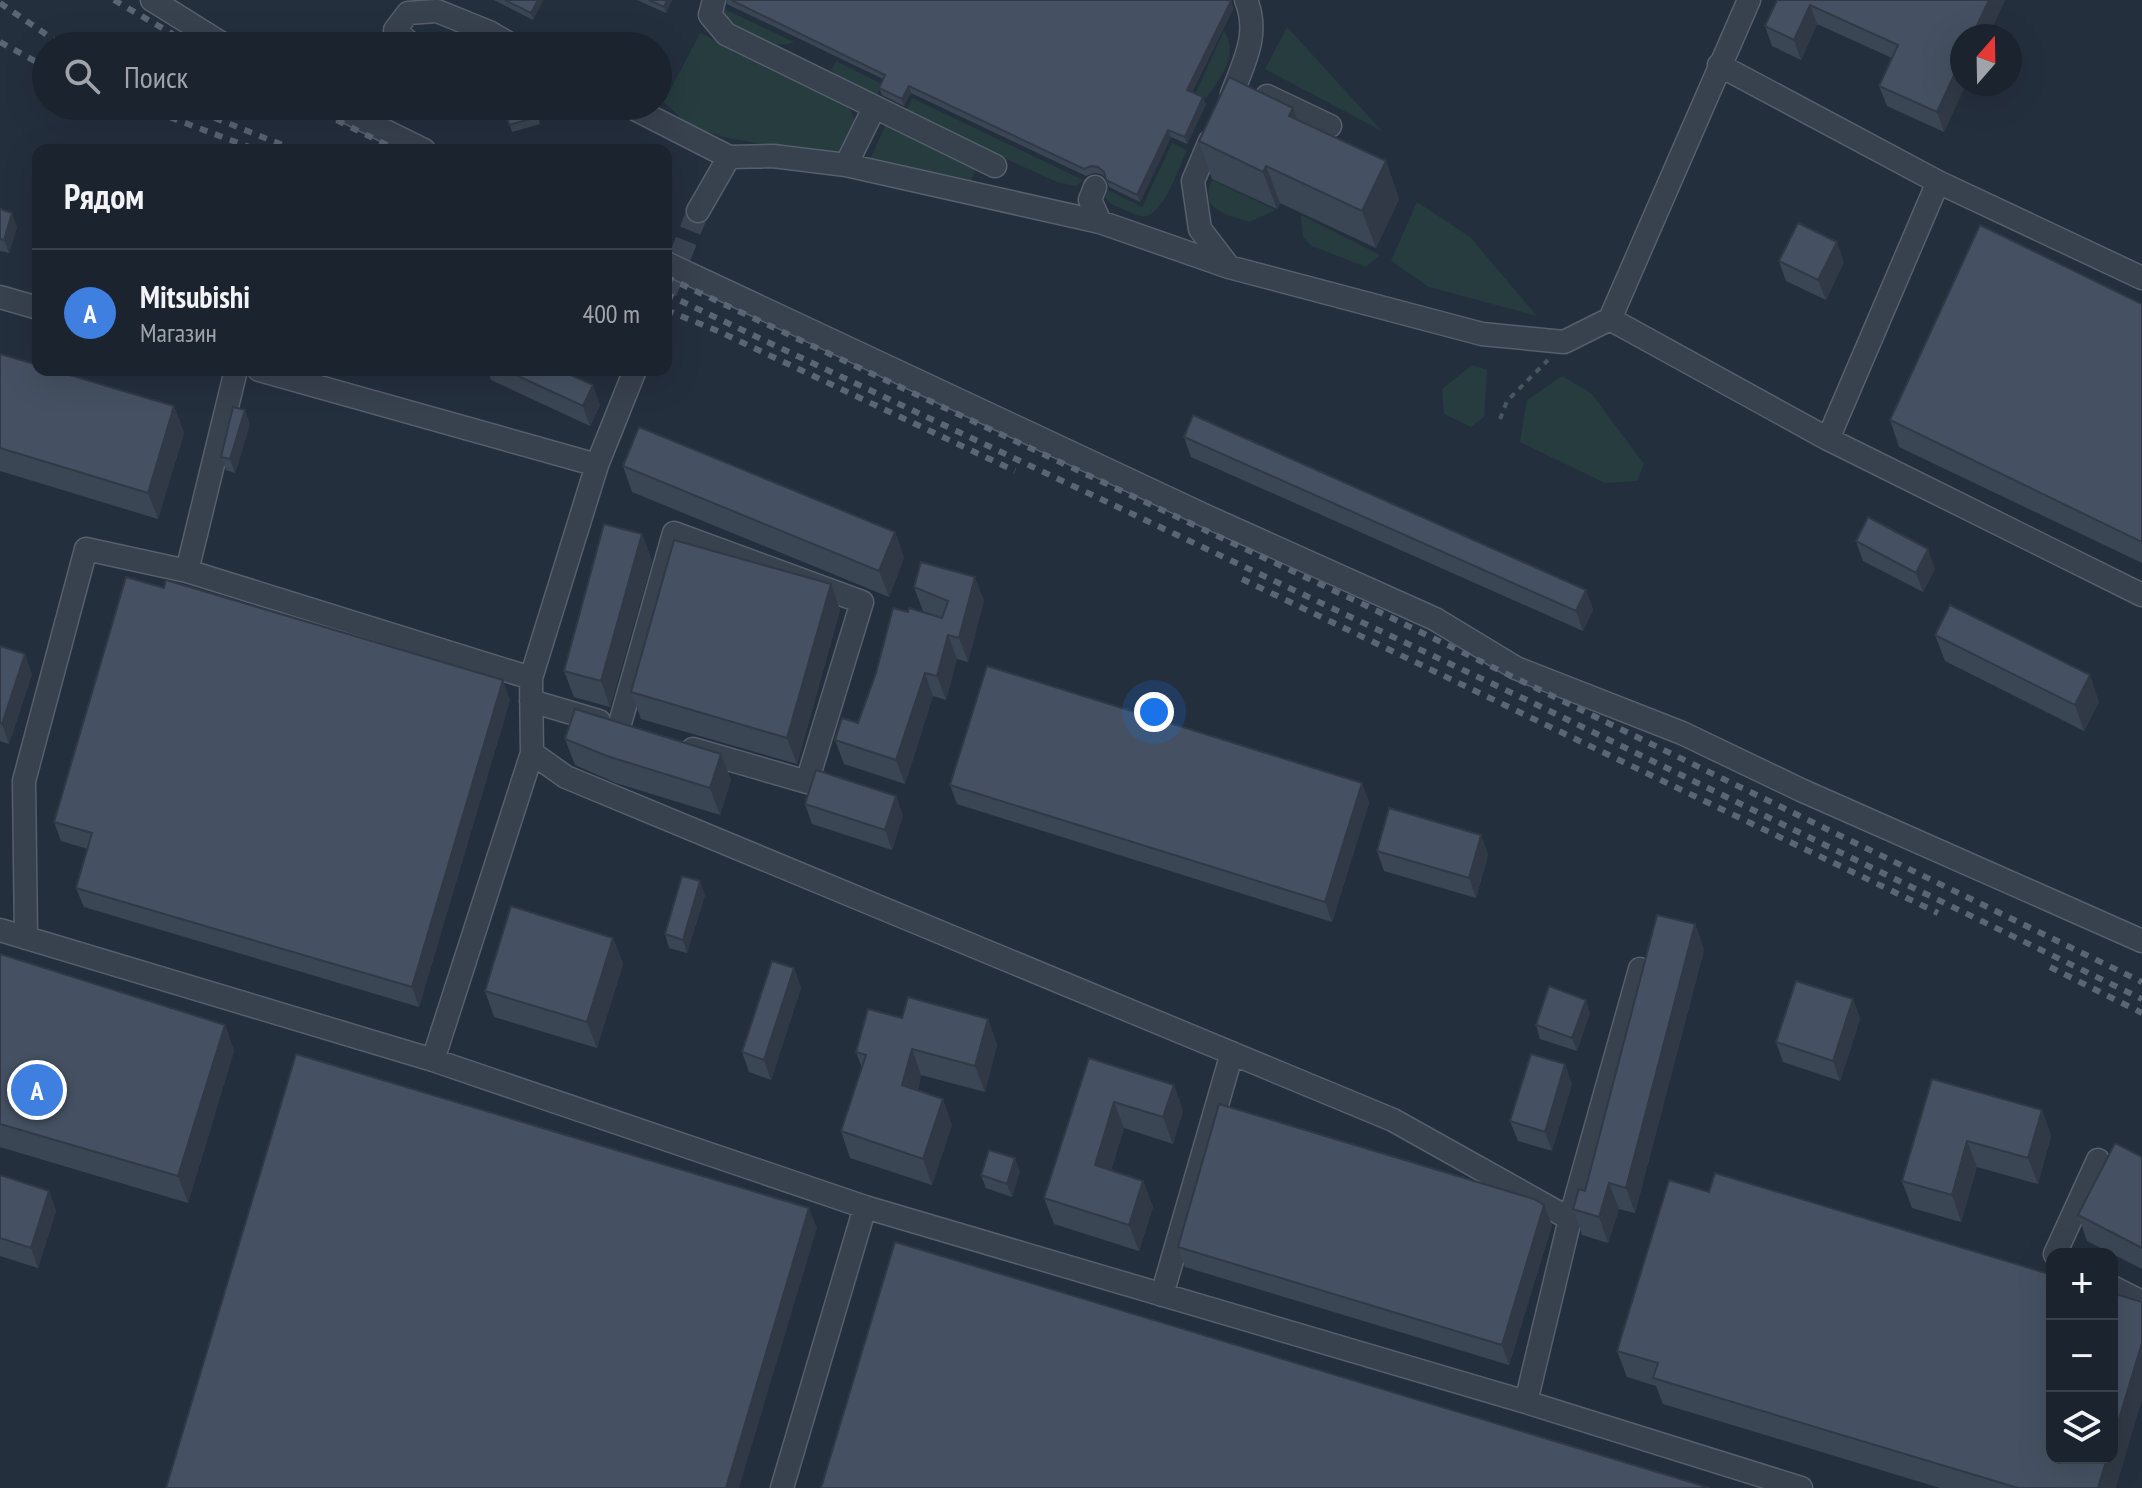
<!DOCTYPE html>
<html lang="ru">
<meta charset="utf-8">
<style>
:root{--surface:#1b232e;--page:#282f3a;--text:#f1f3f6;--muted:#a0a4aa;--line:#39404a;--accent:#8c9099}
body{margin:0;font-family:"PT Sans Narrow",sans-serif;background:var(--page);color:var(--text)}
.controls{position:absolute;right:24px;bottom:24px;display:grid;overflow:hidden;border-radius:16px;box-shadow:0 8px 32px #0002}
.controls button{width:72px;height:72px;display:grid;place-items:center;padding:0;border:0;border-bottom:2px solid var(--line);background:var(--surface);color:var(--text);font:40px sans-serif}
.compass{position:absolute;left:1950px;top:24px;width:72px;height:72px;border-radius:50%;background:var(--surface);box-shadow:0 8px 32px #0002;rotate:20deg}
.you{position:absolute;left:1154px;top:712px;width:28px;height:28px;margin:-20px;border:6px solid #fff;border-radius:50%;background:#1a73e8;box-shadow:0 0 0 12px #1a73e833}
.badge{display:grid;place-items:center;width:52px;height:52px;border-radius:50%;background:var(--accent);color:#fff;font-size:26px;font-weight:700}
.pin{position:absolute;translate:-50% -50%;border:4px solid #fff;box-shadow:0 2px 8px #0006}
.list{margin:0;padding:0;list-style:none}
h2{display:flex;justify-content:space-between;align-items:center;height:104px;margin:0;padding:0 32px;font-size:34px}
h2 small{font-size:26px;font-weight:400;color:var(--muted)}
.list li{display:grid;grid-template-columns:52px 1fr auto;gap:24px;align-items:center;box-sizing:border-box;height:128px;padding:0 32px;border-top:2px solid var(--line)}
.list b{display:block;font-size:30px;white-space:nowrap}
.list p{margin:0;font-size:26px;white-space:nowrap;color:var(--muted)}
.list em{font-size:26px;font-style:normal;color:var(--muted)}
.icon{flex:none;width:44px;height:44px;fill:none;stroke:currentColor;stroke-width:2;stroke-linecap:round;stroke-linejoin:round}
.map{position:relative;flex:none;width:2142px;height:1488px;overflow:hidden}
.search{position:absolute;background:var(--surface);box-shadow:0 8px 32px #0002;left:32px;top:32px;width:640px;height:88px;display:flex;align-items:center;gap:20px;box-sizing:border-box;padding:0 28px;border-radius:44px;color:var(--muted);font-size:30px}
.panel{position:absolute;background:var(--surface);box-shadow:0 8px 32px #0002;left:32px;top:144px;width:640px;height:232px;border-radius:16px}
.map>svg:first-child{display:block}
.green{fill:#263c3f}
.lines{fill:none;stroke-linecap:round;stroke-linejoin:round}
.minor-tunnel{stroke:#3a4453;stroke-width:22;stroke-dasharray:22 11;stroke-linecap:butt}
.minor-casing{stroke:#565f6c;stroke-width:25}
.path{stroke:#44595c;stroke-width:4;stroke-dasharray:6 6;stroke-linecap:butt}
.minor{stroke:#38414e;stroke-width:22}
.rail{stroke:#5a6575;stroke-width:6;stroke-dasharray:8 8;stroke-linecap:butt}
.wall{fill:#3b4654}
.shaded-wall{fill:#303945}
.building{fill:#455162;stroke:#303945;stroke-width:2}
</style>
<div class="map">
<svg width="2142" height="1488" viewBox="0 0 2142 1488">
<rect width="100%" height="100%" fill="#242f3e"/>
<!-- green -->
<path class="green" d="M722 8 794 42C775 52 725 31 722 8Z
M1287 27 1382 131 1265 69Z
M1224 31C1240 53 1220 79 1206 98L1195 94Z
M700 33 848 107C865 131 851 142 831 157L724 137 689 126 664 102Z
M836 61 882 84 875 99 831 71Z
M912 98 1083 180 1076 186 1057 182 905 113Z
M886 124 976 169 971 181 868 164Z
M1172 143 1187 150C1180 165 1164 213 1146 216 1140 218 1132 213 1127 211 1119 207 1110 205 1105 198L1106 189 1142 207Z
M1212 180 1276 210 1249 222C1227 214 1198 211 1212 180Z
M1417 202 1470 237 1537 316 1429 287 1391 261Z
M1301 215 1380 255 1366 267 1312 246 1303 237Z
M1472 365 1487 370 1484 417 1471 427 1444 414 1442 389Z
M1562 376 1591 393 1644 464 1637 481 1605 483 1520 442 1527 400Z"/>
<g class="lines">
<!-- minor-tunnel -->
<path class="minor-tunnel" d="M666 292 698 211"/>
<defs>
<path id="minor" d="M152 0 226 46
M714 0 710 15 726 34 995 166
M413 46 395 30 408 13 437 11 489 32 513 46
M1719 65 1938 182 2142 278
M1232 94C1244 62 1260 34 1246 0
M1267 96 1330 126
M335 106 424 150
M629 106 729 157
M1210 141 1193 181 1200 229 1229 267
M846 165 874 108
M1095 187 1090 200 1100 222
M698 211 729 157 773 156 846 165 1100 222 1229 267 1482 334 1564 342 1610 319 1749 0
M666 263 1208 517 1435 619 1516 668 1682 733 1801 790 2142 941
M0 297 38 308
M1610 319 1828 439 2142 595
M236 370 187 571 531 678
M259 370 597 465
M1828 439 1938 182
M531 701 599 721
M619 727 674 533 862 602 807 782 693 749
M532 753 566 777 1393 1120 1570 1219 1526 1402
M0 930 433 1060 532 753 531 678 597 465 635 370
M26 938 24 781 86 549 187 571
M433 1060 865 1207 1526 1402 1801 1488
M1570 1219 1640 969
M2055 1254 2098 1160
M2112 1287 2142 1302
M1162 1295 1232 1053
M782 1488 865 1207"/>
</defs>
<!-- minor casing -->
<use href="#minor" class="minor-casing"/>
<!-- path -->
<path class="path" d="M1500 419 1507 401 1548 360"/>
<!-- minor -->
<use href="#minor" class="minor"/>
<!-- rail -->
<path class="rail" d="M114 0 193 46
M0 3 63 46
M0 42 46 67
M140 106 257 150
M185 106 295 150
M308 106 397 150
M666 277 1371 608 2142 982
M666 294 1529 701 2142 999
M666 310 718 331 1015 471
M1242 579 1938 913
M2050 967 2142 1013"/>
</g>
<!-- wall -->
<path class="wall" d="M494 0H543L533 20Z
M637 0H672L666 13Z
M726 0H1227L1231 1 1233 9 1192 92 1206 104 1187 144 1171 137 1140 202 1109 187 1106 178 1101 174 1094 173 1086 176 911 93 904 106 882 95 879 88 883 79 727 4Z
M1777 0H2005L1962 84H1966L1944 132 1887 106 1879 86 1892 58 1817 24 1801 60 1772 46 1765 26Z
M504 106H535L540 124 512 132Z
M1293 108 1298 120 1386 161 1399 199 1376 248 1280 203 1277 209 1212 179 1199 141Z
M0 209 17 227 9 253 0 251Z
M1779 261 1844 262 1826 300 1786 281Z
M2142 304V563L1899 447 1890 420Z
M0 354 174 406 184 433 158 519 0 471Z
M488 370H560L600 405 590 426 491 380Z
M250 424 235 473 226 470 221 457Z
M1184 437 1586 590 1593 610 1583 631 1191 457Z
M623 466 895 532 904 558 889 597 632 492Z
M642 534 652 561 610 707 574 697 564 671Z
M1856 541 1935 569 1923 592 1863 561Z
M831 584 840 610 797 764 641 719 631 692Z
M914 587 984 600 968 662 957 659 946 700 933 696 905 784 844 764 835 740 858 723 908 612 934 615 923 611Z
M1935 635 2099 702 2084 731 1945 661Z
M0 646 32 674 9 744 0 741Z
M510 700 419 1007 84 907 76 888 88 849 61 841 54 822Z
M565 739 721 754 731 780 720 815 616 783 575 765Z
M1362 783 1369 803 1332 922 957 804 950 785Z
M896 796 903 816 892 850 812 824 805 804Z
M1481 835 1488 855 1476 898 1384 871 1377 851Z
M705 895 687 953 669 948 665 934Z
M1695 924 1704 950 1635 1213 1619 1209 1608 1243 1582 1235 1573 1209 1585 1191Z
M613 938 623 964 597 1048 494 1017 485 991Z
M0 954 225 1025 234 1051 188 1203 0 1147Z
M794 968 801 988 771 1080 749 1072 742 1052Z
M1853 999 1860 1019 1840 1081 1783 1062 1776 1042Z
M1590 1013 1577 1051 1540 1039 1536 1025Z
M902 1018 988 1019 997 1045 985 1092 921 1075 918 1090 952 1125 932 1185 850 1158 841 1131 862 1068 856 1052Z
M1089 1058 1174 1085 1183 1111 1173 1144 1124 1128 1111 1170 1143 1181 1153 1207 1139 1251 1054 1224 1044 1198Z
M1932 1079 2042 1110 2051 1136 2038 1184 1977 1167 1961 1222 1912 1208 1902 1181Z
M1572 1084 1552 1151 1518 1141 1510 1121Z
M2142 1157V1269L2087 1241 2078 1215Z
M1020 1171 1012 1197 986 1188 981 1175Z
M0 1175 49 1191 56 1211 38 1268 0 1256Z
M1552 1225 1509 1365 1185 1267 1178 1247Z
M1617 1351 2116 1488H1940L1663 1404 1656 1386 1627 1377Z"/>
<!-- shaded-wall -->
<path class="shaded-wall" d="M538 0H543L533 20 531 13Z
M667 0H672L666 13 664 7Z
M1989 0H2005L1989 36H1972Z
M1231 1 1233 9 1189 97 1187 90Z
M1810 5 1817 24 1801 60 1794 40Z
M1962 58V84H1966L1944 132 1937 112Z
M909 86 911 93 904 106 902 99Z
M1203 97 1206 104 1187 144 1185 137Z
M1293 108 1307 145 1289 116Z
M1168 130 1171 137 1140 202 1137 195Z
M1386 161 1399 199 1376 248 1362 211Z
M1266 166 1280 203 1277 209 1263 172Z
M12 213 17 227 9 253 4 240Z
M1837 242 1844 262 1826 300 1818 280Z
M593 385 600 405 590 426 583 406Z
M174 406 184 433 158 519 148 493Z
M245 410 250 424 235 473 230 459Z
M895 532 904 558 889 597 879 571Z
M642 534 652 561 610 707 601 681Z
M1928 549 1935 569 1923 592 1916 573Z
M975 577 984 600 968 662 959 638Z
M831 584 840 610 797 764 787 738Z
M1586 590 1593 610 1583 631 1576 611Z
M948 635 957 659 946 700 937 676Z
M25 654 32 674 9 744 2 724Z
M925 673 933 696 905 784 896 760Z
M2090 675 2099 702 2084 731 2075 705Z
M503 680 510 700 419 1007 412 987Z
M721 754 731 780 720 815 710 788Z
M1362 783 1369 803 1332 922 1325 902Z
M896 796 903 816 892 850 885 830Z
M1481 835 1488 855 1476 898 1469 878Z
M700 881 705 895 687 953 683 940Z
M1695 924 1704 950 1635 1213 1626 1188Z
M613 938 623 964 597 1048 587 1022Z
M794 968 801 988 771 1080 764 1060Z
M1853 999 1860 1019 1840 1081 1833 1061Z
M1586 1000 1590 1013 1577 1051 1572 1038Z
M988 1019 997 1045 985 1092 975 1066Z
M225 1025 234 1051 188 1203 178 1176Z
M912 1049 921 1075 912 1112 902 1085Z
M1565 1064 1572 1084 1552 1151 1545 1132Z
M1174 1085 1183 1111 1173 1144 1163 1117Z
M943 1099 952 1125 932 1185 923 1159Z
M1114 1102 1124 1128 1104 1191 1095 1165Z
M2042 1110 2051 1136 2038 1184 2028 1158Z
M1967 1141 1977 1167 1961 1222 1952 1195Z
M1015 1158 1020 1171 1012 1197 1007 1184Z
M1143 1181 1153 1207 1139 1251 1129 1225Z
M1609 1183 1619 1209 1608 1243 1599 1217Z
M49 1191 56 1211 38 1268 31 1248Z
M1544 1205 1552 1225 1509 1365 1502 1345Z
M809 1208 817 1228 739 1488H726Z
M2142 1343V1400L2116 1488H2098L2107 1458H2112V1442Z"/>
<!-- building -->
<path class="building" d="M505 0H538L531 13Z
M649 0H667L664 7Z
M731 0H1228L1231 1 1187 90 1203 97 1185 137 1168 130 1137 195 1106 180 1104 172 1098 167 1091 166 1084 169 909 86 902 99 879 88 885 75Z
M1777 0H1989L1972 36H1962V58L1937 112 1879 86 1898 45 1810 5 1794 40 1765 26Z
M1229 77 1293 108 1289 116 1386 161 1362 211 1266 166 1263 172 1199 141Z
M504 106H535L538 117 509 125Z
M0 209 12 213 4 240 0 239Z
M1798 223 1837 242 1818 280 1779 261Z
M1980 225 2142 304V542L1890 420Z
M0 354 38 365V370H53L174 406 148 493 0 448Z
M505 370H560L593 385 583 406Z
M233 407 245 410 230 459 221 457Z
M1193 415 1586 590 1576 611 1184 437Z
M639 427 895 532 879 571 623 466Z
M1868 517 1928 549 1916 573 1856 541Z
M604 524 642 534 601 681 564 671Z
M674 540 831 584 787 738 631 692Z
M921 562 975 577 959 638 948 635 937 676 925 673 896 760 835 740 842 718 858 723 876 673 893 608 908 612 909 608 942 618 948 601 914 587Z
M126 577 164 588 166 580 503 680 412 987 76 888 92 833 54 822Z
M1950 605 2090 675 2075 705 1935 635Z
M0 646 25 654 2 724 0 723Z
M987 666 1362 783 1325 902 950 785Z
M575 709 721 754 710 788 607 756 565 739Z
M816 770 896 796 885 830 805 804Z
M1389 808 1481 835 1469 878 1377 851Z
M682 876 700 881 683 940 665 934Z
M511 906 613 938 587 1022 485 991Z
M1657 915 1695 924 1626 1188 1609 1183 1599 1217 1573 1209 1579 1189 1585 1191Z
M0 954 225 1025 178 1176 0 1124Z
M772 961 794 968 764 1060 742 1052Z
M1796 981 1853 999 1833 1061 1776 1042Z
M1549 986 1586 1000 1572 1038 1536 1025Z
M908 997 988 1019 975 1066 912 1049 902 1085 943 1099 923 1159 841 1131 866 1055 856 1052 868 1009 902 1018Z
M296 1054 809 1208 726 1488H166Z
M1531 1054 1565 1064 1545 1132 1510 1121Z
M1089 1058 1174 1085 1163 1117 1114 1102 1095 1165 1143 1181 1129 1225 1044 1198Z
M1932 1079 2042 1110 2028 1158 1967 1141 1952 1195 1902 1181Z
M1219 1104 1534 1199 1544 1205 1502 1345 1178 1247Z
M2115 1143 2142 1157V1248L2078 1215Z
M989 1150 1015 1158 1007 1184 981 1175Z
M1715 1173 2052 1275V1458H2107L2098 1488H2018L1653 1378 1658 1363 1617 1351 1669 1180 1709 1192Z
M0 1175 49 1191 31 1248 0 1238Z
M895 1242 1710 1488H821Z
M2112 1293 2142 1302V1343L2112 1442Z"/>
</svg>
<div class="controls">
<button>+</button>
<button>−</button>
<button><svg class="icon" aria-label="layers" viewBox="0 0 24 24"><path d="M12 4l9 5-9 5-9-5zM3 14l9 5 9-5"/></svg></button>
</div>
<svg class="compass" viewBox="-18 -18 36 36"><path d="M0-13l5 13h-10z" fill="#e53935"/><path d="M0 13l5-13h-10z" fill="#a0a4aa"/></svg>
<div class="you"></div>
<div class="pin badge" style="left:37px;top:1090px;background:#3f7fe0">A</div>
<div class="search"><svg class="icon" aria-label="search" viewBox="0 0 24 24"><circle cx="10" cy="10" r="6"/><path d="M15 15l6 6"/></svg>Поиск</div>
<section class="panel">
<h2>Рядом<small></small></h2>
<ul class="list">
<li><span class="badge" style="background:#3f7fe0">A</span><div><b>Mitsubishi</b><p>Магазин</p></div><em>400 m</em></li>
</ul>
</section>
</div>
